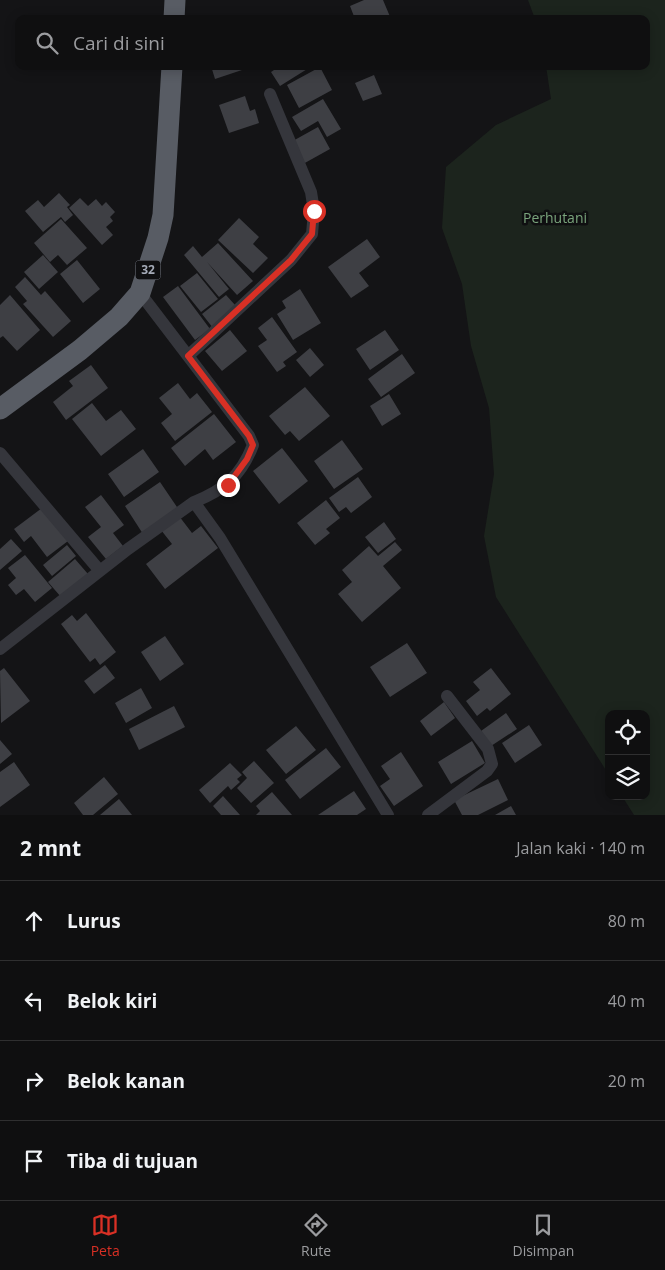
<!DOCTYPE html>
<html lang="id">
<meta charset="utf-8">
<style>
:root{--surface:#0f0f10;--page:#1d1d1e;--text:#f1f3f6;--muted:#9b9c9f;--line:#2f2f30;--accent:#d93025}
body{margin:0;font-family:"Open Sans",sans-serif;background:var(--page);color:var(--text)}
.controls{position:absolute;right:15px;bottom:15px;display:grid;overflow:hidden;border-radius:10px;box-shadow:0 2px 12px #0003}
.controls button{width:45px;height:45px;display:grid;place-items:center;padding:0;border:0;border-bottom:1px solid var(--line);background:var(--surface);color:var(--text);font:25px sans-serif}
.stop{position:absolute;width:15px;height:15px;margin:-11px;border:4px solid #d93025;border-radius:50%;background:#fff}
.stop.end{background:#d93025;border-color:#fff;box-shadow:0 1px 5px #0008}
.list{margin:0;padding:0;list-style:none}
h2{display:flex;justify-content:space-between;align-items:center;height:65px;margin:0;padding:0 20px;font-size:21px}
h2 small{font-size:16px;font-weight:400;color:var(--muted)}
.list li{display:grid;grid-template-columns:32px 1fr auto;gap:15px;align-items:center;box-sizing:border-box;height:80px;padding:0 20px;border-top:1px solid var(--line)}
.list b{display:block;font-size:19px;white-space:nowrap}
.list em{font-size:16px;font-style:normal;color:var(--muted)}
.icon{flex:none;width:28px;height:28px;fill:none;stroke:currentColor;stroke-width:2;stroke-linecap:round;stroke-linejoin:round}
.map{position:relative;flex:none;width:665px;height:815px;overflow:hidden}
.search{position:absolute;background:var(--surface);box-shadow:0 2px 12px #0003;left:15px;right:15px;top:15px;height:55px;display:flex;align-items:center;gap:12px;box-sizing:border-box;padding:0 18px;border-radius:10px;color:var(--muted);font-size:19px}
.sheet{height:385px;background:var(--surface)}
nav{display:flex;justify-content:space-around;align-items:center;box-sizing:border-box;height:70px;border-top:1px solid var(--line);background:var(--surface);font-size:14px;color:var(--muted)}
nav a{display:grid;justify-items:center;gap:2px}
nav .on{color:var(--accent)}
.map>svg:first-child{display:block}
.green{fill:#1c241d}
.building{fill:#3e3f44}
.lines{fill:none;stroke-linecap:round;stroke-linejoin:round}
.minor{stroke:#35363c;stroke-width:12}
.trunk{stroke:#585c64;stroke-width:21}
.route{stroke:#d93025;stroke-width:6}
.labels{text-anchor:middle;stroke-width:5;stroke-linejoin:round;paint-order:stroke}
.shield{fill:#0f0f11;stroke:#787c86;stroke-width:1}
.shield-label{font-size:12px;font-weight:bold;fill:#a5abb8}
.park-label{font-size:14px;fill:#7aa47c;stroke:#0f0f11}
</style>
<div class="map">
<svg width="665" height="815" viewBox="0 0 665 815">
<rect width="100%" height="100%" fill="#141416"/>
<!-- green -->
<path class="green" d="M528 0H665V815H634L622 796H646V714H609V775L496 597 484 536 494 474 489 408 471 346 462 284 442 228 446 167 496 125 551 99 546 66H646V19H535Z"/>
<!-- building -->
<path class="building" d="M364 0H383L391 19H355L350 6Z
M211 66H241L242 70 215 79Z
M280 66H312L280 86 271 72Z
M320 67 332 90 299 108 287 85Z
M374 75 382 94 363 101 355 83Z
M245 96 250 111 255 109 259 123 229 133 219 105Z
M323 99 341 129 327 137 318 121 301 131 292 117Z
M318 127 330 149 303 164 291 142Z
M59 193 70 205 67 207 73 215 65 222 61 217 43 232 25 211 38 200 44 207Z
M80 198 88 206 96 199 102 206 106 202 115 212 110 217 113 221 106 227 113 235 102 245 69 208Z
M239 218 259 237 253 244 268 258 253 273 218 240Z
M61 219 87 248 67 265 58 255 50 262 34 243Z
M367 239 380 257 359 273 369 286 351 298 328 267Z
M218 243 253 281 237 295 207 262 229 289 219 297 184 255 193 246 202 257Z
M43 255 58 272 39 289 24 272Z
M77 260 100 289 83 303 60 274Z
M197 273 218 299 201 312 180 286Z
M25 277 41 295 45 291 71 321 53 337 23 304 27 301 15 287Z
M178 286 210 329 195 340 163 297Z
M300 289 321 323 293 340 277 314 286 308 282 301Z
M10 295 40 330 17 351 3 336 0 338V305Z
M226 295 235 305 213 328 202 314Z
M272 317 297 352 283 362 286 366 277 372 258 346 267 340 258 328Z
M230 330 247 351 222 371 205 351Z
M385 330 399 350 370 370 356 349Z
M310 348 324 365 310 377 296 360Z
M402 354 415 373 381 397 368 379Z
M91 365 108 388 66 420 53 402 73 386 69 381Z
M178 383 190 399 197 393 212 412 175 441 161 423 172 414 159 398Z
M305 387 330 416 299 441 290 431 285 435 269 416Z
M389 394 401 414 382 426 370 406Z
M92 403 106 421 121 410 136 429 101 456 72 419Z
M214 414 236 442 213 460 205 449 185 466 171 448Z
M342 440 363 469 334 489 314 461Z
M282 448 308 481 279 504 253 471Z
M143 449 159 472 124 497 108 474Z
M358 477 372 497 351 513 346 507 339 512 329 498Z
M160 482 179 510 143 534 125 506Z
M101 495 124 525 113 533 123 546 106 559 88 537 101 527 85 507Z
M326 500 340 518 326 529 330 533 315 545 297 523Z
M42 508 68 541 47 557 31 536 24 542 14 529Z
M179 516 192 533 201 526 218 548 165 589 146 564 172 544 161 530Z
M384 522 396 539 378 553 365 537Z
M11 539 22 551 0 570V549Z
M395 542 402 550 383 566 401 588 362 622 338 594 352 582 342 570 369 546 378 556Z
M67 545 76 556 52 576 43 565Z
M25 555 52 588 35 602 24 589 16 595 8 585 16 578 8 568Z
M75 559 88 574 61 597 48 582Z
M86 613 116 652 100 665 95 658 90 662 61 624 72 615 77 621Z
M165 636 184 664 160 681 141 652Z
M407 643 427 673 390 697 370 667Z
M105 665 115 678 94 694 84 681Z
M4 668 30 701 1 723 0 671Z
M491 668 511 694 490 711 487 708 477 716 466 701 480 690 473 682Z
M141 688 152 708 126 723 115 703Z
M444 702 455 718 431 736 420 721Z
M174 706 185 727 139 750 129 729Z
M506 713 517 729 491 746 481 731Z
M529 725 542 745 515 763 502 743Z
M296 726 316 750 286 774 266 750Z
M0 740 12 754 0 764Z
M472 741 485 763 451 784 438 762Z
M326 748 341 767 300 799 285 780Z
M401 752 423 786 394 806 380 786 390 779 381 766Z
M254 761 274 783 251 803 237 788 247 778 242 772Z
M14 762 30 785 0 807V772Z
M230 763 242 775 237 779 240 782 231 790 228 786 210 803 199 790Z
M104 777 118 794 93 815H83L74 803Z
M498 779 508 800 478 815H462L454 800Z
M354 791 366 809 357 815H318Z
M272 792 292 815H256L260 811 256 806Z
M223 796 240 815H221L213 806Z
M119 799 132 815H100Z
M511 806 516 815H495Z"/>
<g class="lines">
<!-- minor -->
<path class="minor" d="M140 293 249 436 253 445C241 476 224 490 194 502L220 538 388 815
M188 356 291 260 312 234 314 211 311 192 270 94
M0 453 100 571
M0 649 128 549 194 502
M428 815 487 771 492 764 488 749 447 696"/>
<!-- trunk -->
<path class="trunk" d="M174 19 175 0
M0 409 80 350 119 317 140 293 158 238 163 215 172 66"/>
</g>
<g class="lines">
<!-- route -->
<path class="route" d="M228 485 247 459 253 445 249 436 188 356 291 260 312 234 314 211"/>
</g>
<g class="labels">
<!-- shield labels -->
<rect class="shield" x="135.5" y="260.5" width="25" height="19" rx="4"/>
<g class="shield-label">
<text x="148" y="274">32</text>
</g>
<!-- park labels -->
<g class="park-label">
<text x="555" y="223">Perhutani</text>
</g>
</g>
</svg>
<div class="controls">
<button><svg class="icon" aria-label="locate" viewBox="0 0 24 24"><circle cx="12" cy="12" r="6"/><path d="M12 2v4M12 18v4M2 12h4M18 12h4"/></svg></button>
<button><svg class="icon" aria-label="layers" viewBox="0 0 24 24"><path d="M12 4l9 5-9 5-9-5zM3 14l9 5 9-5"/></svg></button>
</div>
<div class="stop" style="left:314px;top:211px"></div>
<div class="stop end" style="left:228px;top:485px"></div>
<div class="search"><svg class="icon" aria-label="search" viewBox="0 0 24 24"><circle cx="10" cy="10" r="6"/><path d="M15 15l6 6"/></svg>Cari di sini</div>
</div>
<section class="sheet">
<h2>2 mnt<small>Jalan kaki · 140 m</small></h2>
<ul class="list">
<li><svg class="icon" aria-label="ahead" viewBox="0 0 24 24"><path d="M12 20V5M6 11l6-6 6 6"/></svg><div><b>Lurus</b></div><em>80 m</em></li>
<li><svg class="icon" aria-label="left" viewBox="0 0 24 24"><path d="M17 20v-9H6M10 6l-5 5 5 5"/></svg><div><b>Belok kiri</b></div><em>40 m</em></li>
<li><svg class="icon" aria-label="right" viewBox="0 0 24 24"><path d="M7 20v-9h11M14 6l5 5-5 5"/></svg><div><b>Belok kanan</b></div><em>20 m</em></li>
<li><svg class="icon" aria-label="arrive" viewBox="0 0 24 24"><path d="M6 21V4h12l-3 4 3 4H6"/></svg><div><b>Tiba di tujuan</b></div></li>
</ul>
</section>
<nav>
<a class="on"><svg class="icon" aria-label="map" viewBox="0 0 24 24"><path d="M3 6l6-2 6 2 6-2v14l-6 2-6-2-6 2zM9 4v14M15 6v14"/></svg>Peta</a>
<a><svg class="icon" aria-label="directions" viewBox="0 0 24 24"><path d="M12 3l9 9-9 9-9-9zM9 14v-3h6M13 9l2 2-2 2"/></svg>Rute</a>
<a><svg class="icon" aria-label="saved" viewBox="0 0 24 24"><path d="M7 4h10v16l-5-4-5 4z"/></svg>Disimpan</a>
</nav>
